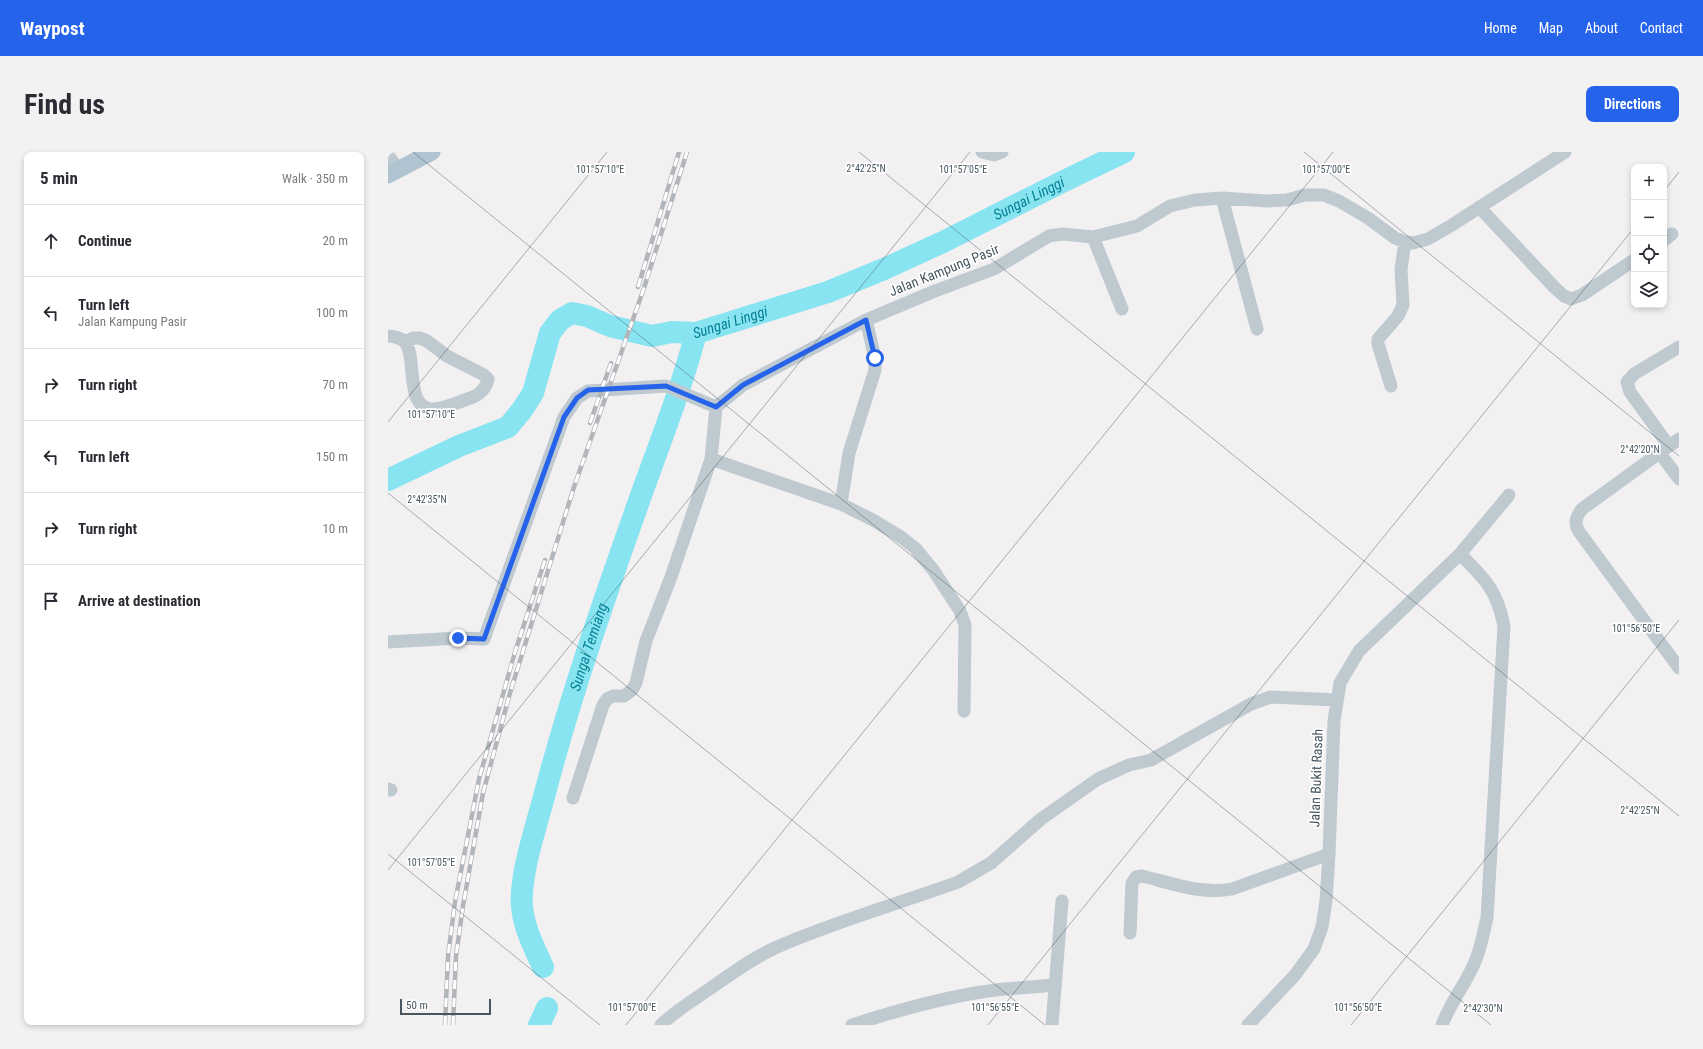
<!DOCTYPE html>
<meta charset="utf-8">
<style>
:root{--surface:#fff;--page:#f2f2f3;--text:#2b2b33;--muted:#7c7c81;--line:#e1e1e2;--accent:#2563eb}
body{margin:0;font-family:"Roboto Condensed",sans-serif;background:var(--page);color:var(--text)}
.controls{position:absolute;right:12px;top:12px;display:grid;overflow:hidden;border-radius:8px;box-shadow:0 2px 6px #0003}
.controls button{width:36px;height:36px;display:grid;place-items:center;padding:0;border:0;border-bottom:1px solid var(--line);background:var(--surface);color:var(--text);font:20px sans-serif}
.scale{position:absolute;left:12px;bottom:10px;width:91px;box-sizing:border-box;padding-left:4px;border:2px solid #47565f;border-top:0;font-size:11px;line-height:14px;white-space:nowrap;color:#47565f;-webkit-text-stroke:3px #fff;paint-order:stroke}
.stop{position:absolute;width:12px;height:12px;margin:-9px;border:3px solid #2563eb;border-radius:50%;background:#fff}
.stop.end{background:#2563eb;border-color:#fff;box-shadow:0 1px 4px #0008}
.list{margin:0;padding:0;list-style:none}
h2{display:flex;justify-content:space-between;align-items:center;height:52px;margin:0;padding:0 16px;font-size:17px}
h2 small{font-size:13px;font-weight:400;color:var(--muted)}
.list li{display:grid;grid-template-columns:26px 1fr auto;gap:12px;align-items:center;box-sizing:border-box;height:72px;padding:0 16px;border-top:1px solid var(--line)}
.list b{display:block;font-size:15px;white-space:nowrap}
.list p{margin:0;font-size:13px;white-space:nowrap;color:var(--muted)}
.list em{font-size:13px;font-style:normal;color:var(--muted)}
.icon{flex:none;width:22px;height:22px;fill:none;stroke:currentColor;stroke-width:2;stroke-linecap:round;stroke-linejoin:round}
.map{position:relative;flex:none;width:1291px;height:873px;overflow:hidden;border-radius:8px}
header{display:flex;align-items:center;gap:24px;box-sizing:border-box;height:56px;padding:0 20px;background:var(--accent);color:#fff}
header strong{font-size:19px}
nav{display:flex;gap:22px;margin-inline-start:auto;font-size:14px}
.intro{display:flex;align-items:center;justify-content:space-between;box-sizing:border-box;height:96px;padding:0 24px}
h1{margin:0;font-size:28px}
.button{padding:10px 18px;border-radius:8px;background:var(--accent);color:#fff;font-size:14px;font-weight:700}
main{display:flex;gap:24px;padding:0 24px}
aside{flex:1;background:var(--surface);border-radius:8px;box-shadow:0 2px 6px #0003}
.map>svg:first-child{display:block}
.lines{fill:none;stroke-linecap:round;stroke-linejoin:round}
.river{stroke:#88e4f1;stroke-width:22}
.minor{stroke:#bec9d0;stroke-width:13}
.major{stroke:#afc3d1;stroke-width:17}
.rail-casing{stroke:#b2b6bb;stroke-width:4.5}
.rail{stroke:#fff;stroke-width:3;stroke-dasharray:9;stroke-linecap:butt}
.route{stroke:#2563eb;stroke-width:5}
.ticks{fill:none;stroke:#47565f;stroke-width:1;stroke-opacity:0.45}
.labels{text-anchor:middle;stroke-width:3.5;stroke-linejoin:round;paint-order:stroke}
.street-label{font-size:14px;fill:#47565f;stroke:#fff}
.water-label{font-size:15px;font-style:italic;fill:#078295;stroke:#fff}
.ticks-label{font-size:10px;text-anchor:middle;fill:#47565f;stroke:#fff;stroke-width:3.5;stroke-linejoin:round;paint-order:stroke}
</style>
<header>
<strong>Waypost</strong>
<nav><a>Home</a><a>Map</a><a>About</a><a>Contact</a></nav>
</header>
<div class="intro"><h1>Find us</h1><a class="button">Directions</a></div>
<main>
<aside>
<h2>5 min<small>Walk · 350 m</small></h2>
<ul class="list">
<li><svg class="icon" aria-label="ahead" viewBox="0 0 24 24"><path d="M12 20V5M6 11l6-6 6 6"/></svg><div><b>Continue</b></div><em>20 m</em></li>
<li><svg class="icon" aria-label="left" viewBox="0 0 24 24"><path d="M17 20v-9H6M10 6l-5 5 5 5"/></svg><div><b>Turn left</b><p>Jalan Kampung Pasir</p></div><em>100 m</em></li>
<li><svg class="icon" aria-label="right" viewBox="0 0 24 24"><path d="M7 20v-9h11M14 6l5 5-5 5"/></svg><div><b>Turn right</b></div><em>70 m</em></li>
<li><svg class="icon" aria-label="left" viewBox="0 0 24 24"><path d="M17 20v-9H6M10 6l-5 5 5 5"/></svg><div><b>Turn left</b></div><em>150 m</em></li>
<li><svg class="icon" aria-label="right" viewBox="0 0 24 24"><path d="M7 20v-9h11M14 6l5 5-5 5"/></svg><div><b>Turn right</b></div><em>10 m</em></li>
<li><svg class="icon" aria-label="arrive" viewBox="0 0 24 24"><path d="M6 21V4h12l-3 4 3 4H6"/></svg><div><b>Arrive at destination</b></div></li>
</ul>
</aside>
<div class="map">
<svg width="1291" height="873" viewBox="0 0 1291 873">
<rect width="100%" height="100%" fill="#f3f0f1"/>
<g class="lines">
<!-- river -->
<g class="river">
<path id="s1" d="M0 328 71 294 120 275 134 258 145 241 162 181 172 168 184 161 199 164 222 174 264 184 284 180 308 181 440 140 496 117 555 90 674 30 736 0"/>
<path id="s2" d="M155 815C146 795 136 776 134 755 131 724 149 672 157 641 183 542 217 445 251 349 271 293 293 238 308 181"/>
<path d="M151 873 159 856"/>
</g>
<!-- minor -->
<path class="minor" d="M594 0 606 3 614 0
M0 3 10 17
M834 46 869 177
M1091 55 1167 136 1176 144 1183 147 1194 143 1246 108
M705 85 734 157
M1276 88 1284 82
M478 168 487 206V218L461 301 453 352 485 368 513 385 527 396 546 419 572 459 577 473 576 559
M0 184C5 184 13 186 17 190 30 205 15 259 47 257 59 256 73 249 85 245 92 242 99 235 100 227L96 223 59 204 39 189 32 186H26L17 190
M1291 195 1246 222 1239 230 1242 240 1281 294 1194 357C1187 366 1186 372 1192 381L1291 516
M1003 234 990 192V187L1010 164 1015 153 1013 117 1017 90
M328 255 355 233 478 168 547 139 606 117 661 84 675 82 705 85 749 74 782 54 807 48 834 46 879 49 899 48 917 43H936L951 49 980 66 1007 86 1017 90 1025 91 1040 87 1064 73 1177 0
M1281 294 1291 287
M1271 300 1291 327
M323 307 453 352
M0 490 70 486 96 487 176 265 189 246 200 239 278 234 328 255
M0 637 3 638
M185 646 215 553 219 547 225 544H236L244 538 248 531 258 489 283 425 323 307 328 255
M742 781 744 731 748 725 754 724C783 731 814 743 844 737L941 702
M273 873C287 859 304 849 320 838 342 823 364 806 389 795 448 769 510 752 570 730L603 711 653 667 710 627 741 613 763 608 863 552 883 545 949 548
M464 873C510 858 560 844 608 838 627 836 647 835 666 833
M664 873 674 749
M860 873 907 823 926 797 934 775 938 749 941 702 946 569 952 531 971 499 1072 402 1121 343
M1054 873C1062 851 1077 833 1086 812 1093 797 1095 782 1099 766L1116 474C1109 438 1097 427 1072 402"/>
<!-- major -->
<path class="major" d="M0 23 44 0"/>
<defs>
<path id="rail" d="M250 135 291 0
M202 271 223 211
M57 873 60 804 67 750 91 627 127 500 157 408
M65 873 68 804 75 754 95 641 122 541 186 335 256 136 299 0"/>
</defs>
<!-- rail casing -->
<use href="#rail" class="rail-casing"/>
<!-- rail -->
<use href="#rail" class="rail"/>
</g>
<g class="lines">
<!-- route -->
<path class="route" d="M70 486 96 487 176 265 189 246 200 238 278 234 328 255 355 233 478 168 487 206"/>
</g>
<!-- ticks -->
<path class="ticks" d="M25 0 1103 873M471 0 1291 664M916 0 1291 304M1276 39 1291 20M0 270 219 0M0 341 657 873M0 702 212 873M0 718 582 0M238 873 945 0M600 873 1246 76M963 873 1291 468"/>
<g class="labels">
<!-- street labels -->
<g class="street-label">
<text transform="translate(556 118) rotate(-22)" y="5">Jalan Kampung Pasir</text>
<text transform="translate(928 626) rotate(-88)" y="5">Jalan Bukit Rasah</text>
</g>
<!-- water labels -->
<g class="water-label">
<text dy="5" stroke="none"><textPath href="#s1" startOffset="754">Sungai Linggi</textPath></text>
<text dy="5" stroke="none"><textPath href="#s1" startOffset="430">Sungai Linggi</textPath></text>
<text dy="5" stroke="none"><textPath href="#s2" startOffset="333">Sungai Temiang</textPath></text>
</g>
</g>
<g class="ticks-label">
<text x="478" y="20">2°42'25"N</text>
<text x="212" y="21">101°57'10"E</text>
<text x="575" y="21">101°57'05"E</text>
<text x="938" y="21">101°57'00"E</text>
<text x="43" y="266">101°57'10"E</text>
<text x="1252" y="301">2°42'20"N</text>
<text x="39" y="351">2°42'35"N</text>
<text x="1248" y="480">101°56'50"E</text>
<text x="1252" y="662">2°42'25"N</text>
<text x="43" y="714">101°57'05"E</text>
<text x="244" y="859">101°57'00"E</text>
<text x="607" y="859">101°56'55"E</text>
<text x="970" y="859">101°56'50"E</text>
<text x="1095" y="860">2°42'30"N</text>
</g>
</svg>
<div class="controls">
<button>+</button>
<button>−</button>
<button><svg class="icon" aria-label="locate" viewBox="0 0 24 24"><circle cx="12" cy="12" r="6"/><path d="M12 2v4M12 18v4M2 12h4M18 12h4"/></svg></button>
<button><svg class="icon" aria-label="layers" viewBox="0 0 24 24"><path d="M12 4l9 5-9 5-9-5zM3 14l9 5 9-5"/></svg></button>
</div>
<div class="scale">50 m</div>
<div class="stop" style="left:487px;top:206px"></div>
<div class="stop end" style="left:70px;top:486px"></div>
</div>
</main>
